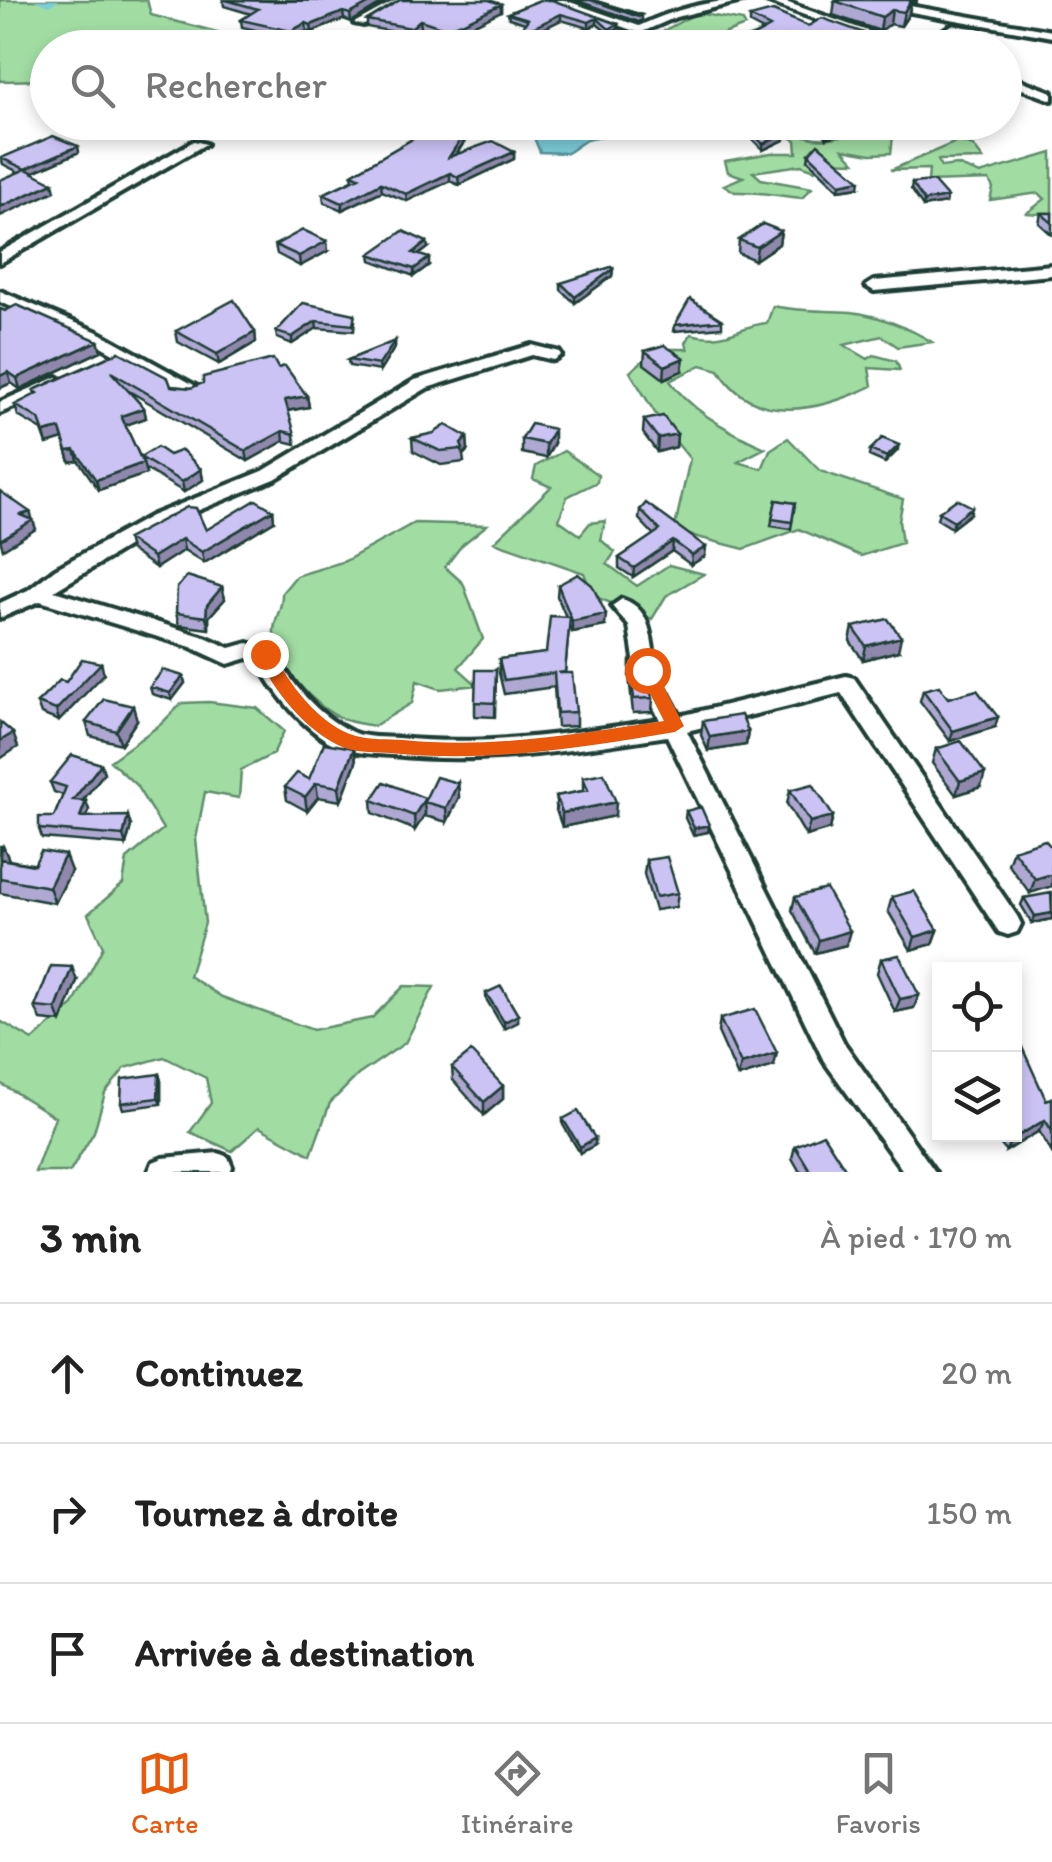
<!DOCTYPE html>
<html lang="fr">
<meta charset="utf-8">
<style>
:root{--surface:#fff;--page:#f6f6f6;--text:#222;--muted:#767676;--line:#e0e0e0;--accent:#ea580c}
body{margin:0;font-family:Itim,sans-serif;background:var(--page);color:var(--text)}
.controls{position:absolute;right:30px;bottom:30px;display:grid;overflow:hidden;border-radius:0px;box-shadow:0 5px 15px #0003}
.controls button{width:90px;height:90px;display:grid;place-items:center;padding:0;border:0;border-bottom:2px solid var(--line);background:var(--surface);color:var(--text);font:50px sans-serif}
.stop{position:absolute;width:30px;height:30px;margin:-22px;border:8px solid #ea580c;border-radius:50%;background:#fff}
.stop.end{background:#ea580c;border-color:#fff;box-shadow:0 2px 10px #0008}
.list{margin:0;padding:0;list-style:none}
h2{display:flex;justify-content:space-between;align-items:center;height:130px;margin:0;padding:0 40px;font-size:42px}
h2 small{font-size:32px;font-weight:400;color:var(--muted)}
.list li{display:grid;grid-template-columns:65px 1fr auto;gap:30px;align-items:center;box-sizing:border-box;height:140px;padding:0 40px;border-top:2px solid var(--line)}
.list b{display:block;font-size:38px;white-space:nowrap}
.list em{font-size:32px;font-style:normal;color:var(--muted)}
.icon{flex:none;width:55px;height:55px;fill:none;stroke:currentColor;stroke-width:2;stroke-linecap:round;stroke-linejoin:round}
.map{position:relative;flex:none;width:1052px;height:1172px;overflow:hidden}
.search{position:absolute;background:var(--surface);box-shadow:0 5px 15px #0003;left:30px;right:30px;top:30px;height:110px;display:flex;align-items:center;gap:25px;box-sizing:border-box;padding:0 35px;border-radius:55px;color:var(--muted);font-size:38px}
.sheet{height:550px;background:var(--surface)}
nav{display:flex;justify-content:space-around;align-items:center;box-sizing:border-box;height:140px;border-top:2px solid var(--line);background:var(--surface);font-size:28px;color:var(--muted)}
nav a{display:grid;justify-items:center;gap:5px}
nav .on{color:var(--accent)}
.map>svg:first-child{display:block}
.green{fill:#a1dda3;stroke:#608d6c;stroke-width:2.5}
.water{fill:#7cccd9;stroke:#579397;stroke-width:2.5}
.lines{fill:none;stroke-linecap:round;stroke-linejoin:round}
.river{fill:#7cccd9;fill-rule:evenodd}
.minor-casing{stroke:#1f3d34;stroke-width:8}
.minor{fill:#fff;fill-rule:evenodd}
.wall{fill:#afa8d3;stroke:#1f3d34;stroke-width:2.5}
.shaded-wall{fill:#8f88ac;stroke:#1f3d34;stroke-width:2.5}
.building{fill:#ccc3f5;stroke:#1f3d34;stroke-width:2.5}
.route{fill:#ea580c}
</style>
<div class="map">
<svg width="1052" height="1172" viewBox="0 0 1052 1172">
<rect width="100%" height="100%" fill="#fff"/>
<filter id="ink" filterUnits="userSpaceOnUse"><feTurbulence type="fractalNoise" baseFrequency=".01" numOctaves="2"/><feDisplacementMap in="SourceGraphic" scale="20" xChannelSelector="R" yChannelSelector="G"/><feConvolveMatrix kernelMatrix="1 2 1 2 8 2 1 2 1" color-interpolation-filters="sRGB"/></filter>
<g filter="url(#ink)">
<!-- green -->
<path class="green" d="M0 0H147L151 15 244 39 457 47 515 32H594L629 47 48 48 47 80 0 81Z
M697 13 743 21 745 26 721 35 738 41 762 32 789 44 812 47 631 48Z
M875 123H992L959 132 927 127 924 134 912 137 907 130 894 128 891 153 871 154 843 149 855 162 818 161 815 170 801 165 753 172 761 179 812 188 802 198C779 196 757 191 735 192L724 185 743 177 728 172 725 161 771 153H797L796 140 785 135C796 132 799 134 809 137 829 142 859 133 875 123Z
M958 141 973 146 983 159 938 160 941 167 957 165 980 174 1052 153V215L1027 213 1045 199 1039 193 990 200 993 188 989 180 928 182 929 169 891 170Z
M773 306C801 312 824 310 851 312 878 315 909 328 932 342L898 347 882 336 844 345 868 359 874 355 896 361 900 370 869 368 872 386C822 410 754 428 719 370L701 365 670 381C692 412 731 433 765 448L738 462 762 469 770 450 788 438 820 471 903 499 899 521 902 543 861 556 799 529 744 549 674 531 690 459 663 426 630 372 656 349H688L686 343 691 334C724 344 740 325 767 323Z
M564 451 598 475 597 482 567 497 559 520 580 535 590 523 605 521 601 540 615 552 607 564 637 586 669 565 704 574 666 596 652 619 593 596 584 573 494 542 551 487 533 479 536 466Z
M414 523 487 525 462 545 445 567 463 583 483 639 458 668 477 685 440 689 417 681 412 703 374 726C364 724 353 723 343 719 316 709 271 661 274 630 275 616 283 608 282 593L296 576 345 561Z
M209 702 257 708 284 731 273 754 241 770 239 798 205 792 196 839 205 923 189 976 222 997 313 1030 372 1018 404 986 434 987 405 1043 358 1075 330 1103 311 1155 259 1127 232 1151 190 1132 211 1103 206 1078 164 1057 125 1068 105 1093 94 1132 70 1172H35L55 1117 0 1083V1021L33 1040 73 1005 103 947 88 914 123 884 127 859 163 829 136 785 110 761 161 724 182 703Z"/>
<!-- water -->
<path class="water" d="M511 123H544L548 131 564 137C580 128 591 127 610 131V135L586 140 567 153 540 152 532 133Z"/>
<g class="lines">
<!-- river -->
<path class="river" d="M34 0H59L49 6Z"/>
<defs>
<path id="minor" d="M396 0H410L364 25 354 23Z
M547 0H564L639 26C673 10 708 0 746 0L676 17 640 33Z
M763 0H780L915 48H896Z
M887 2 1052 31V37L883 7 881 5Z
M952 25 979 29C971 33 963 30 955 33 939 39 933 48 915 48Z
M1004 74 1052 92V100L1004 82Z
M194 141 206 144 0 263V252Z
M1052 265V275L874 291 866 286 874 281Z
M0 291 100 333 203 390 194 395 188 394 88 339 0 302Z
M531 345 559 352 561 355 553 360 532 355 427 388 275 479 165 524 54 591 205 637 230 648 248 643 273 650C292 684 316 715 352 732 365 738 384 737 398 738 486 747 572 733 660 720L636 672 629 626 612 606 622 599C656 610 649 646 658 673 664 688 673 702 680 716L846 676 854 678 1017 916 1021 924 1017 932 1008 935 999 932 841 693 687 731 844 1043 935 1172H904L824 1061 667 736C576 750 486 765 393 755 379 754 362 754 348 750 312 740 272 693 258 660L248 658 228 664 191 647 40 601 0 618V603L28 590 55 569 151 516 263 471 415 380Z
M57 377 65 382 63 386 0 413V402Z
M218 1153 228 1157 232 1167 230 1172H149L153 1162 163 1158Z"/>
</defs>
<!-- minor casing -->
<use href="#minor" class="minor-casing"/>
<!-- minor -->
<use href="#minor" class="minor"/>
</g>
<!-- wall -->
<path class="wall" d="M223 0H388L351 22 344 19 312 32 307 31 292 38 242 27 241 20 251 14 224 6Z
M540 0 618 24V29L609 34 597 24 589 28 561 20 516 42 525 23 509 18 508 13Z
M575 0H593L642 15V20L639 22Z
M835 0H917L916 3 911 2 909 14 901 26 890 24 880 31 833 15Z
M501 4V11L464 29 447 36 421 27 411 35 367 27V20Z
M750 17 808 26 866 41 856 48 829 42 822 46 806 41 794 48H732L763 31 750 24Z
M270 122H301L292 132 270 125Z
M430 122H477L456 155 514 152V159L459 185 450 181 407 201 382 191 342 210 324 202 323 194 353 180 352 174 428 130 427 125Z
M675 122H722L686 131Z
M862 122 861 128 827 138 823 133 784 137V140L763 150 745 132 746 126Z
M79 152 33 172 55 191 3 164 1 158Z
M809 154 859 187 839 190 808 160Z
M912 183 947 197 946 203 923 207 911 189Z
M1041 213H1052V235L1039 223Z
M781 231 779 244 755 260 738 253 739 240Z
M275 245 328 251 300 266 277 254Z
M428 248 419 255 429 265 414 276 371 260 370 254Z
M613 269 612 276 575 303 561 290V283Z
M303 303 355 321 354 331 317 328 292 344 277 338 276 332Z
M0 309 98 341 101 351 20 389 11 383 0 388Z
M722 320V327L674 331 675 325Z
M176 331 255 332 256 342 219 364 178 342Z
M395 341V347L380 371 349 366 348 360Z
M645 351 682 371 664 379 644 364Z
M119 352 171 386 191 388 278 368 307 396 309 407 288 411 296 444 284 441 248 461 129 391 144 408 146 418 125 425 140 457 169 455 201 469 203 480 184 492 145 469 146 474 99 490 78 460 70 462 63 439 47 444 42 430 18 416 15 405 35 395 34 390Z
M644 420 677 434 676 447 657 452 643 433Z
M467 437 468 450 463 455 464 462 441 465 413 451 412 438Z
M522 439 554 443 546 458 522 453Z
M870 450 897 451 885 463 869 456Z
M776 500 795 503 791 529 771 526Z
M273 510 274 521 204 563 184 550 156 568 130 550 127 539 206 530Z
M640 510 705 556 691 565 672 551 633 577 619 568V558L654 535 639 519Z
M939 512 970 514 952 528 937 519Z
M558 585 605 626 572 632 569 626 565 673 576 712V726L557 727 554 687 504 694 499 673V659L546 653 566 617 557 596Z
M222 587 225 599 209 617V629L179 625 176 613Z
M853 627 898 651 863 660 850 641Z
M630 662 653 698 652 712 633 713 629 676Z
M101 663 104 674 59 721 41 714 37 703 66 682Z
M496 670 495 717 475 716V702Z
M183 676 185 683 172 700 152 694 150 687Z
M923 690 948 698 995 727 950 741 920 701Z
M137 720 121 744 90 736 86 722Z
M703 721 748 731 746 745 708 751 701 735Z
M354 748 356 762 341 801 318 797 307 811 287 800 285 787 309 779Z
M936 749 981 787 956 795 932 763Z
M101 764 104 773 83 800 89 810 87 816 131 826 126 845 42 838 39 829 54 817 63 795 54 792 50 782Z
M583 777 615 816 562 827 556 810V796L583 791Z
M458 783 459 797 447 822 425 816V814L415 830 373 813 372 800 425 798Z
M790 790 833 816 830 829 806 836 787 804Z
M686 811 709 825 708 832 693 835 685 818Z
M0 846H3L9 860 71 871 55 903 0 893Z
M1052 848 1030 893 1008 864 1013 850Z
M646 860 678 893 676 907 655 910 644 874Z
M1052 894V919L1032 923 1021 905 1024 898Z
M795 897 846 945 815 953 792 910Z
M892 897 938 930 933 944 911 950 888 911Z
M881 959 919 995 914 1008 895 1012 877 973Z
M77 981 61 1022 41 1020 35 1007Z
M486 993 518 1015V1022L504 1029 486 999Z
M720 1019 774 1066 738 1077 718 1032Z
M1014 1046 1046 1100 1052 1098V1153L1039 1131 1006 1151 992 1134H1014Z
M452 1067 503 1086V1099L484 1115 453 1080Z
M159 1074 161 1081V1104L123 1109 121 1103Z
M563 1119 595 1138V1145L580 1153 563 1125Z
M795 1146 846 1170 845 1172H800L792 1158Z"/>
<!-- shaded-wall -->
<path class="shaded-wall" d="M375 0H388L351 22 350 14Z
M911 0 909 14 901 26 904 12Z
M501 4V11L464 29 447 36V29Z
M892 10 890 24 880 31 882 17Z
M343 12 344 19 312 32 311 25Z
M561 14V20L516 42V36Z
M597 18V24L589 28V22Z
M420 20 421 27 411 35V28Z
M306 23 307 31 292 38 291 31Z
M618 24V29L609 34V29Z
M807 34 806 41 794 48H782Z
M867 34 866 41 855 48 856 41Z
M830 35 829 42 822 46 823 39Z
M294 122H301L292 132 291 126Z
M472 122H477L449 165V157Z
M686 122H722L686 131Z
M862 122 861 128 827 138 828 133Z
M824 128 823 133 784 137V140L763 150V144L782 132Z
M78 146 79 152 27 175 25 169Z
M514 152V159L459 185 458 177Z
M450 173V181L407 201 406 194Z
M860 180 859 187 839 190 840 184Z
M53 183 55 191 0 216V207Z
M381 183 382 191 342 210V203Z
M947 197 946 203 923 207 924 201Z
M781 231 779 244 755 260 757 247Z
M327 241 328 251 300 266 299 256Z
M427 242 428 248 413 259V253Z
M429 258V265L414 276V269Z
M613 269 612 276 575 303V297Z
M316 321 317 328 292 344V337Z
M255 332 256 342 219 364 217 354Z
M98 341 101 351 20 389 17 378Z
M395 341V347L380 371 379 365Z
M684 358 682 371 664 379 665 366Z
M8 372 11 383 0 388V376Z
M307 396 309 407 286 411 285 400Z
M144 408 146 418 123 426 121 416Z
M60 429 63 439 47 444 44 433Z
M554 429V443L546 458V444Z
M283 431 284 441 248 461 246 451Z
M677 434 676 447 657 452 658 438Z
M467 437 468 450 463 455 461 444Z
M899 445 897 451 885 463 887 457Z
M75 450 78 460 70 462 67 451Z
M143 463 146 474 99 490 96 480Z
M201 469 203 480 184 492 182 482Z
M972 507 970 514 952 528 954 521Z
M273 510 274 521 204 563 202 552Z
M30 512 36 529 3 549 0 540 21 515Z
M182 539 184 550 156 568 153 557Z
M673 541 672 551 633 577 634 568Z
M706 547 705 556 691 565 692 555Z
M222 587 225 599 209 617V629L206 617 207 605Z
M606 614 605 626 572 632V621Z
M901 637 898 651 863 660 866 646Z
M101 663 104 674 59 721 56 710Z
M183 676 185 683 172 700 170 693Z
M133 706 137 720 121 744 116 731Z
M998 717 995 727 950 741 953 731Z
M748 731 746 745 708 751 710 737Z
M13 733 18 747 0 759V741Z
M354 748 356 762 341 801 339 787Z
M101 764 104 773 76 809 73 800Z
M985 773 981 787 956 795 960 781Z
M316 783 318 797 307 811 305 797Z
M458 783 459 797 447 822 446 808Z
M425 798 424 802 425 814 415 830 414 816Z
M86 801 89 810 83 826 80 817Z
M616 802 615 816 562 827V813Z
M128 816 131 826 126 845 123 836Z
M833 816 830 829 806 836 810 822Z
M709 825 708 832 693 835 694 828Z
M3 846 10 862H0V854Z
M65 855 71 871 55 903 49 887Z
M1052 874V886L1030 893 1035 879Z
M1052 913V919L1032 923 1035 916Z
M938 930 933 944 911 950 915 937Z
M850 931 846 945 815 953 819 940Z
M72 967 77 981 61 1022 56 1009Z
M919 995 914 1008 895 1012 900 999Z
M518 1015V1022L504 1029V1022Z
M777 1053 774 1066 738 1077 741 1064Z
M159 1074 161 1081V1104L158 1098Z
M503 1086V1099L484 1115V1102Z
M1045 1120 1039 1131 1006 1151 1011 1140Z
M595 1138V1145L580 1153V1147Z"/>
<!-- building -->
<path class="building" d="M226 0 273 1 375 0 350 14 343 12 311 25 306 23 291 31 241 20 258 9Z
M400 0H489L501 4 464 22 447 29 420 20 411 28 367 20Z
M540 0H552L618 24 609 29 597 18 589 22 561 14 516 36 528 19 508 13Z
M591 0H593L642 15 639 17Z
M837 0H911L904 12 892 10 882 17 835 1Z
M773 11 808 26 822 18 867 34 856 41 830 35 823 39 807 34 782 48H732L770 27 750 17Z
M430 122H472L449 157 493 141 514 152 458 177 450 173 406 194 381 183 342 203 323 194 359 177 352 174 433 127 427 125Z
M770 122H860L828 133 824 128 782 132 784 134 763 144 746 126Z
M53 136 78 146 25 169 1 158Z
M818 144 860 180 840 184 809 154Z
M26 169 53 183 0 207V180Z
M933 181 947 197 924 201 912 183Z
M1041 213H1052V223Z
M763 224 781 231 757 247 739 240Z
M303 230 327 241 299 256 275 245Z
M403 231 427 242 413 253 429 258 414 269 370 254Z
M611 267 613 269 575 297 561 283Z
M690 299 722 320 675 325Z
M234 300 255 332 217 354 176 331Z
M303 303 355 314 353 325 316 321 292 337 276 332Z
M17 305 98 341 17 378 8 372 0 376V309L5 311Z
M395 341 379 365 348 360Z
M664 345 684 358 665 366 645 351Z
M119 352 168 378 171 386 191 388 203 383V377L273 359 278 368 285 366 307 396 285 400 295 434 283 431 246 451 111 372 144 408 121 416 140 457 157 447 169 455 182 450 201 469 182 482 140 457 143 463 96 480 75 450 67 451 60 429 44 433 39 419 15 405 38 393 34 390Z
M663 416 677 434 658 438 644 420Z
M531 424 554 429 546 444 522 439Z
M446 425 467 437 461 444 463 449 440 451 412 438 434 433Z
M882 438 899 445 887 457 870 450Z
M0 491 30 512 21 515 33 520 0 540Z
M957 499 972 507 954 521 939 512Z
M256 500 273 510 202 552 182 539 153 557 127 539 187 507 196 508 206 530Z
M776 500 795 503 792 522 772 519Z
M646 503 706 547 692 555 673 541 634 568 619 558 660 530 640 510Z
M578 574 592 585 606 614 572 621 558 585Z
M187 576 222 587 207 605 206 617 176 613 177 588Z
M550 616 570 617 565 672 558 673H572L576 712 557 713 554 673 504 680 499 659 546 653Z
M888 619 901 637 866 646 853 627Z
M82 659 101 663 56 710 37 703 60 680 66 682Z
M630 662H635L653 698 634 699Z
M163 670 183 676 170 693 150 687Z
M476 670H496L495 703 475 702Z
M939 686 948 698 977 690 998 717 953 731 923 690Z
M104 699 133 706 116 731 86 722Z
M741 715 748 731 710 737 703 721Z
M0 722 13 733 0 741Z
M961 741 985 773 960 781 936 749Z
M324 743 354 748 339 787 316 783 305 797 285 787 297 773 309 779Z
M72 755 101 764 73 800 86 801 80 817 128 816 123 836 39 829V817H54L66 787 50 782Z
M604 773 616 802 562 813 556 796 588 790 583 777Z
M436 777 458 783 446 808 424 802Z
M384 782 425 798 414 816 372 800Z
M813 784 833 816 810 822 790 790Z
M701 807 709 825 694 828 686 811Z
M1045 840 1052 848V874L1035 879 1013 850Z
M41 851 65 855 49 887 0 878V859L34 865Z
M667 857 678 893 656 897 646 860Z
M826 889 850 931 819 940 795 897Z
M914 891 938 930 915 937 892 897Z
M1051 893 1052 913 1035 916 1024 898Z
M899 955 919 995 900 999 881 959Z
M51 966 72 967 56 1009 35 1007Z
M501 986 518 1015 504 1022 486 993Z
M755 1009 777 1053 741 1064 720 1019Z
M1021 1045 1046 1100 1052 1098V1131L1045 1120 1011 1140 1007 1134H1014V1075L1016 1074 1014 1071V1046Z
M471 1052 503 1086 484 1102 452 1067Z
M159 1074 158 1098 121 1103 122 1079Z
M578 1111 595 1138 580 1147 563 1119Z
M823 1134 846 1170 841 1172H811L795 1146Z"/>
</g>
<!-- route -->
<path class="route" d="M265 648 271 650C288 682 319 726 356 736 371 740 388 739 403 740 490 749 577 734 664 721L638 670 647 664 653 666 684 726 675 732C580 748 488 763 391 753 377 752 359 753 345 748 307 733 273 691 257 654Z"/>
</svg>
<div class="controls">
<button><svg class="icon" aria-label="locate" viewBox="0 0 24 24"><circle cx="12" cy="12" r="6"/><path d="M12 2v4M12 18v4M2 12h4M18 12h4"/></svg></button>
<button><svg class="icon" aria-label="layers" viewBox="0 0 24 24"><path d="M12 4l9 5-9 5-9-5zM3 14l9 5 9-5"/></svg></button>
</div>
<div class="stop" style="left:647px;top:670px"></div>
<div class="stop end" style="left:265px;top:654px"></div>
<div class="search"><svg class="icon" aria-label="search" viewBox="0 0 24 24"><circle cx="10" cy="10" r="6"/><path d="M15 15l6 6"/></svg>Rechercher</div>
</div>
<section class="sheet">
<h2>3 min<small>À pied · 170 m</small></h2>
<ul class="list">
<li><svg class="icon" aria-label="ahead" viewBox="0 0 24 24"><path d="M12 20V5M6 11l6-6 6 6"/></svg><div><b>Continuez</b></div><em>20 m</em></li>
<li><svg class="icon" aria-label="right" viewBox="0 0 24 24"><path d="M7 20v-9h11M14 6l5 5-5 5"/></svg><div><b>Tournez à droite</b></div><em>150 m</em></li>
<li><svg class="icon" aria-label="arrive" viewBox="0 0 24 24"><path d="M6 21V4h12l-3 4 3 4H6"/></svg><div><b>Arrivée à destination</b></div></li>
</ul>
</section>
<nav>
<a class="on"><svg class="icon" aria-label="map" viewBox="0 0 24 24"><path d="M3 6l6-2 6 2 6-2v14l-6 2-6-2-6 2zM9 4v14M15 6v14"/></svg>Carte</a>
<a><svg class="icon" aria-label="directions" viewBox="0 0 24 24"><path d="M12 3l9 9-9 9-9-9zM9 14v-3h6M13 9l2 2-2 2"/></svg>Itinéraire</a>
<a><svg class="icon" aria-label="saved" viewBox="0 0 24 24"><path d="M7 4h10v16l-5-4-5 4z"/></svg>Favoris</a>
</nav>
